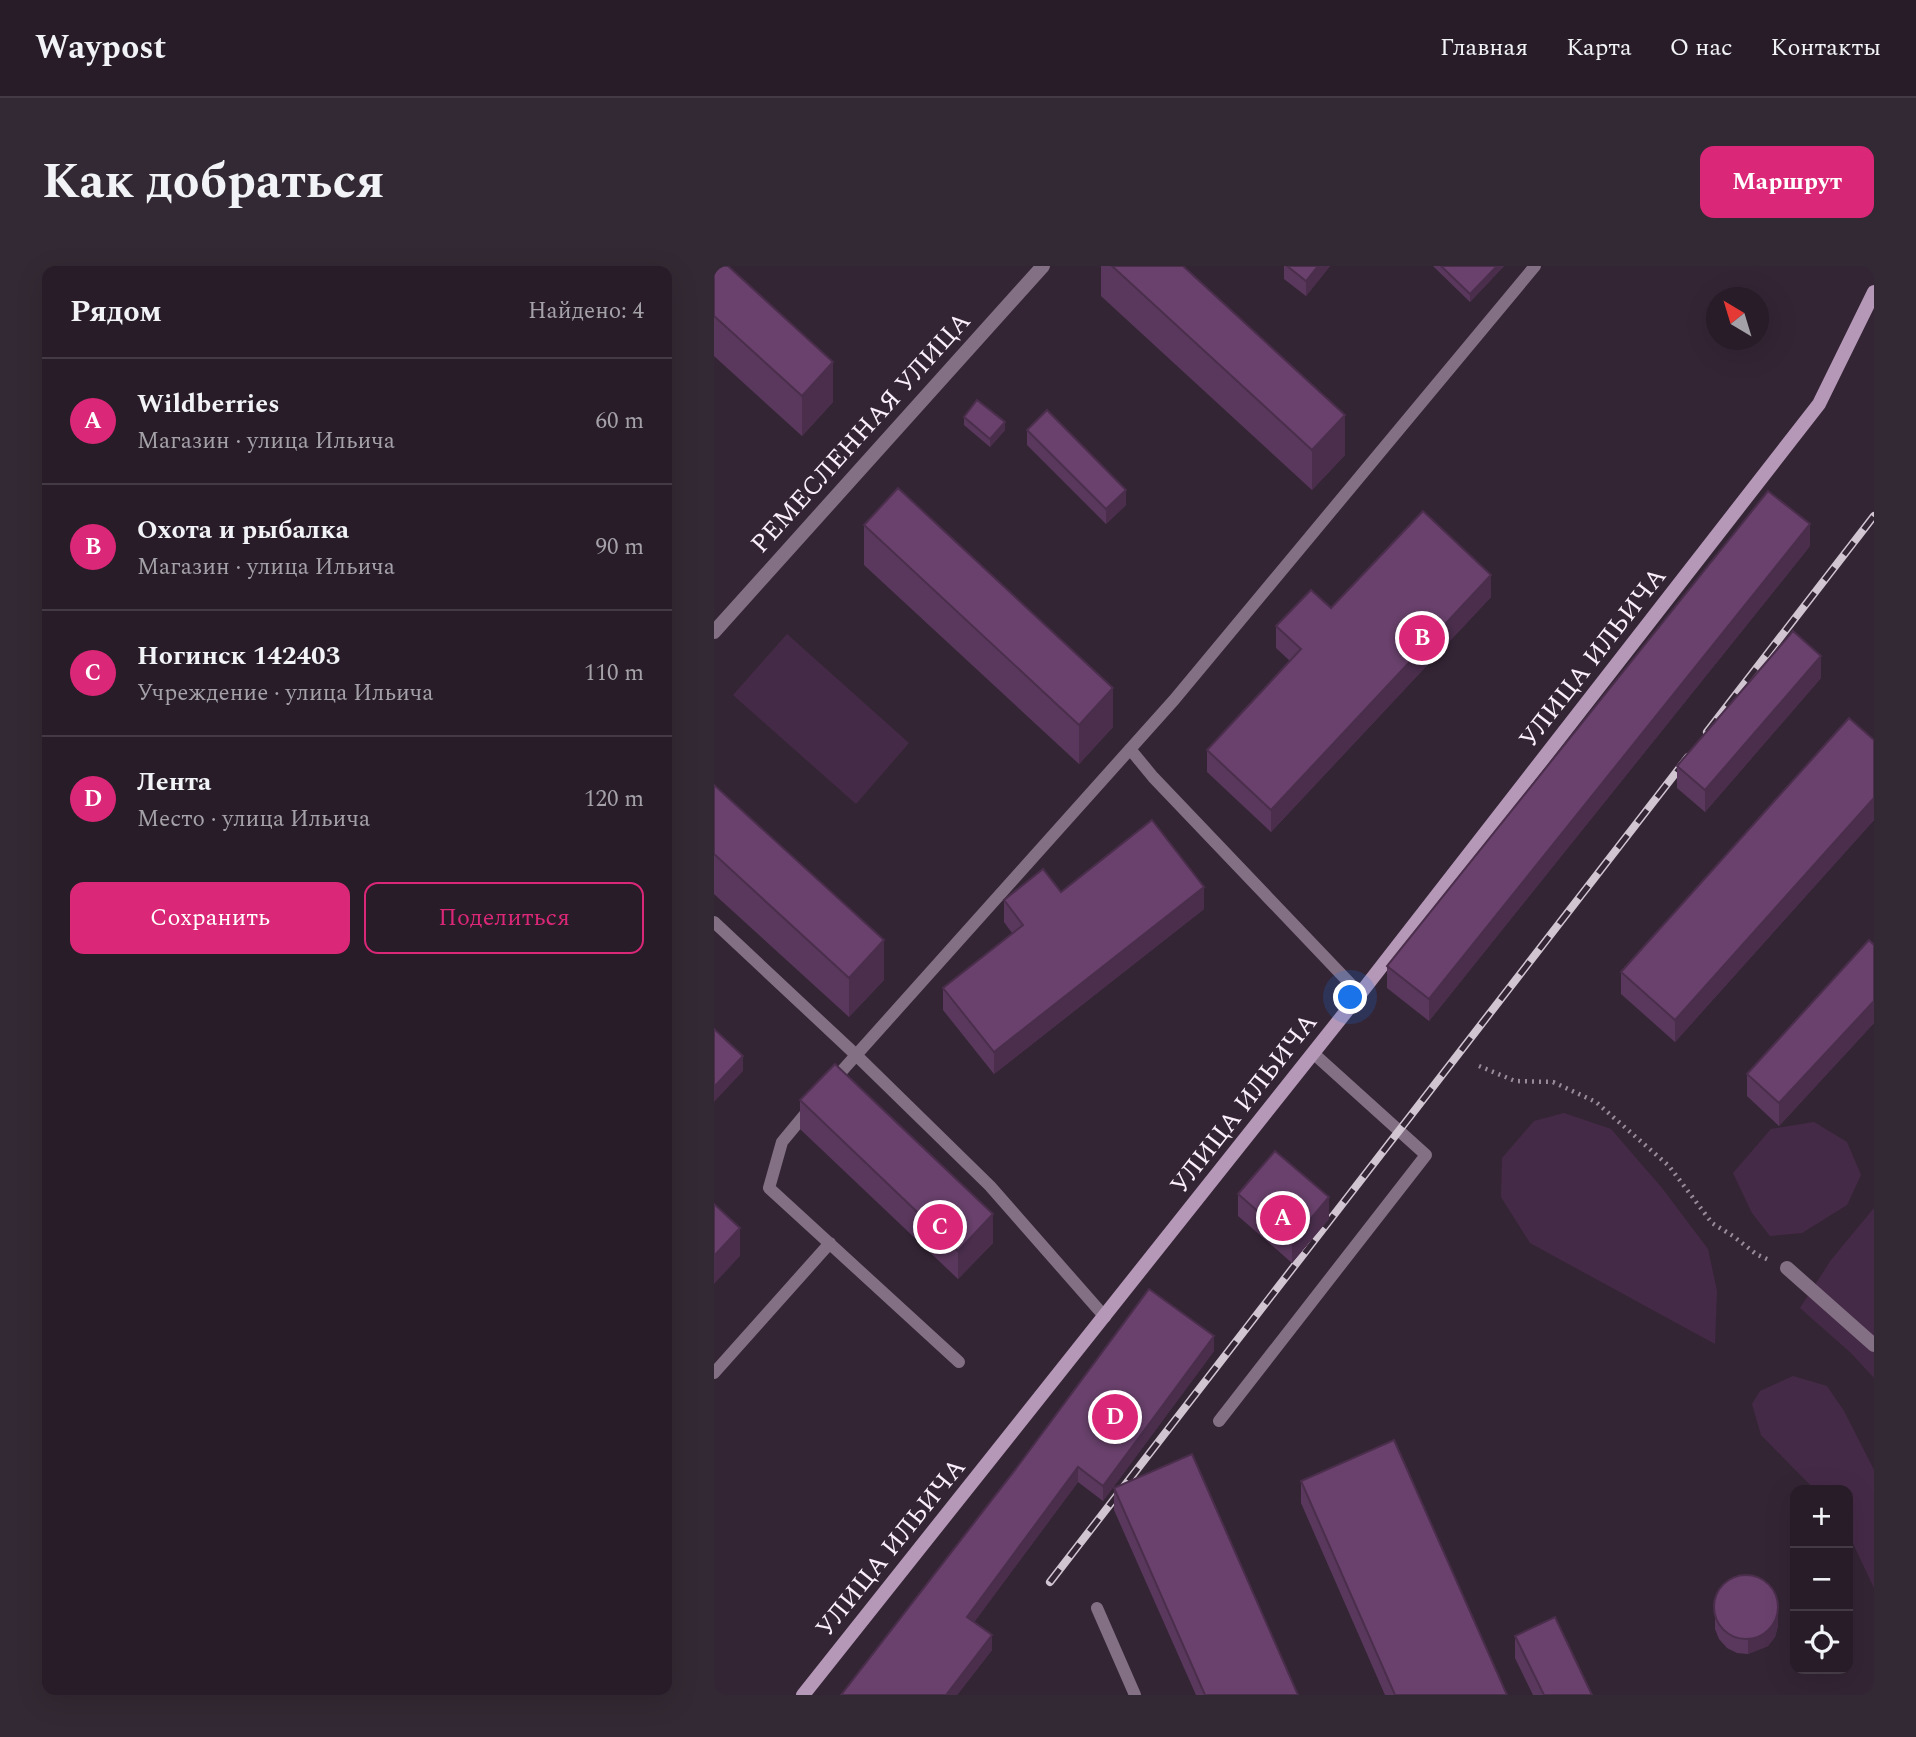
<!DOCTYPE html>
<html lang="ru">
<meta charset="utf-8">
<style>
:root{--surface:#271c28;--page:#332934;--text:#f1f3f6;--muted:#a4a1a8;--line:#433a45;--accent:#db2777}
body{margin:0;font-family:Spectral,serif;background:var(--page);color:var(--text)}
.controls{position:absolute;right:21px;bottom:21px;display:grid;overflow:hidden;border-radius:14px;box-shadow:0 7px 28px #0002}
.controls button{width:63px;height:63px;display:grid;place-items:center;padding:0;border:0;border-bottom:2px solid var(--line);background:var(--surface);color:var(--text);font:35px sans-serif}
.compass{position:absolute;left:992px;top:21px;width:63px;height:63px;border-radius:50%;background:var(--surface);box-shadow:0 7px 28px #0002;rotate:322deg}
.you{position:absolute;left:637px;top:732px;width:24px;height:24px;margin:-18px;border:5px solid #fff;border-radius:50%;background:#1a73e8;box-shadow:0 0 0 10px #1a73e833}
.badge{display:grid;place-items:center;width:46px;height:46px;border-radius:50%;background:var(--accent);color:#fff;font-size:23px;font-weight:700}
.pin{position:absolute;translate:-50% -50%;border:4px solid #fff;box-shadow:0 2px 7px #0006}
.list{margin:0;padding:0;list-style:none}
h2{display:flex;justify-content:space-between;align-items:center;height:91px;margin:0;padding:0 28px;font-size:30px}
h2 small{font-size:23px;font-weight:400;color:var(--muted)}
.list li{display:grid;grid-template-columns:46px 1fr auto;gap:21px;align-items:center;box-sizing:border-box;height:126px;padding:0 28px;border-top:2px solid var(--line)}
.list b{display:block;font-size:26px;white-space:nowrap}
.list p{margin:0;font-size:23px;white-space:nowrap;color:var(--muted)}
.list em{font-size:23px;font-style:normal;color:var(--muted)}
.actions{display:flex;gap:14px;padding:21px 28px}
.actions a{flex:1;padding:16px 0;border:2px solid var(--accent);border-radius:14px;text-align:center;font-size:24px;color:var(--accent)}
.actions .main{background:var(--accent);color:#fff}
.icon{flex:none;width:38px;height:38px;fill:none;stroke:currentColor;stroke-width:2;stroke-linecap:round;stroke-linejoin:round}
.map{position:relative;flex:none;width:1160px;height:1429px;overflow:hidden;border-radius:14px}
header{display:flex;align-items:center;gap:42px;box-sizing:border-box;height:98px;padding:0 35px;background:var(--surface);border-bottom:2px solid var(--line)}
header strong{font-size:33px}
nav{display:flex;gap:38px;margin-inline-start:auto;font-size:24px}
.intro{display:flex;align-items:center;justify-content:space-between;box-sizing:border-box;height:168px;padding:0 42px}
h1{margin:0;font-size:49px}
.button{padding:18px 32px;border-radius:14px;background:var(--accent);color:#fff;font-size:24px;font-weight:700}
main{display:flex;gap:42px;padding:0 42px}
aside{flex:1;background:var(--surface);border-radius:14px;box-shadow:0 7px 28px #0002}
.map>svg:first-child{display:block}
.green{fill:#452a47}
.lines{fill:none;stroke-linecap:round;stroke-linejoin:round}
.path{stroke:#998c9a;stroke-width:4.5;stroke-dasharray:2 5;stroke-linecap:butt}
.lane{stroke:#837084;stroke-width:12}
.street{stroke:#837084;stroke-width:14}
.secondary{stroke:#b597b7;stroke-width:14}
.rail-casing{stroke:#d0c5d1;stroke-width:8}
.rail{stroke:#342535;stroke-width:5;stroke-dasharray:16;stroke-linecap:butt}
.wall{fill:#5a385d}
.shaded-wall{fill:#4a2e4c}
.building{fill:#69416c;stroke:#4a2e4c;stroke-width:2}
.labels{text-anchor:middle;stroke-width:5;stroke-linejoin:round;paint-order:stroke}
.street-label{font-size:26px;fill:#f9eefa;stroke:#342535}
</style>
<header>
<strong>Waypost</strong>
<nav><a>Главная</a><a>Карта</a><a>О нас</a><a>Контакты</a></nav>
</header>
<div class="intro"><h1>Как добраться</h1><a class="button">Маршрут</a></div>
<main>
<aside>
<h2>Рядом<small>Найдено: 4</small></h2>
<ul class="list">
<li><span class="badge">A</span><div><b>Wildberries</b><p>Магазин · улица Ильича</p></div><em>60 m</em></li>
<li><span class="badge">B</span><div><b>Охота и рыбалка</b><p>Магазин · улица Ильича</p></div><em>90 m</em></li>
<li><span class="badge">C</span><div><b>Ногинск 142403</b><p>Учреждение · улица Ильича</p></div><em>110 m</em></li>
<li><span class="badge">D</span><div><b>Лента</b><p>Место · улица Ильича</p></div><em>120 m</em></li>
</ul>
<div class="actions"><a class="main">Сохранить</a><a>Поделиться</a></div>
</aside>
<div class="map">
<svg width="1160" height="1429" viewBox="0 0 1160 1429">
<rect width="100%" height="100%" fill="#342535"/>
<!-- green -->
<path class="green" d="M73 368 195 477 142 538 19 429Z
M850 847 897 863 948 922 994 983 1003 1025 1001 1078 816 977 787 931 788 892 820 855Z
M1100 856 1133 876 1147 909 1133 939 1088 967 1056 970 1038 947 1019 907 1057 863Z
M1160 942V1112L1137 1087 1086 1042 1117 994Z
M1079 1110 1113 1120 1130 1145 1160 1204V1322L1134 1267V1224H1101L1047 1169 1038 1138 1046 1125Z"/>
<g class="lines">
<!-- path -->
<path class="path" d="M765 800 801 815 839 816 882 836 955 900 998 957 1019 970 1042 988 1057 995"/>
<!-- lane -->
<path class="lane" d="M416 483 439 511 646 728
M0 656 141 788 276 920 391 1051
M118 816 460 434 821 0
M97 841 68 876 55 922 245 1096
M0 1107 116 977
M505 1155 712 889 599 787
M383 1342 421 1429"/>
<!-- street -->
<path class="street" d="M0 366 329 0
M1073 1002 1160 1079"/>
<!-- secondary -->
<path class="secondary" d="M89 1429 646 728 1105 138 1160 26"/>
<defs>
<path id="rail" d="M993 466 1160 250
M336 1316 974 491"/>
</defs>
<!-- rail casing -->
<use href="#rail" class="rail-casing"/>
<!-- rail -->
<use href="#rail" class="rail"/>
</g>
<!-- wall -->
<path class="wall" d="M0 0 119 136 88 170 0 90Z
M387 0H469L631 189 598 224 387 30Z
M570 0H616L592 30 570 13Z
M719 0H790L756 36Z
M250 151 291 164 276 181 250 159Z
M313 164 412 239 392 258 313 179Z
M150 259 399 461 365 498 150 299Z
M1096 280 715 755 673 722V700Z
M777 331 557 566 493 506V484L576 395 562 382V360L617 342Z
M1107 412 991 546 963 522V500Z
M1160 474V554L961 776 907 728V706Z
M0 519 170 714 135 751 0 628Z
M347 626 490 643 280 808 229 744V722L298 667 290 656V634Z
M1160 679V757L1065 860 1033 830V808Z
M86 834 279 977 244 1013 86 863Z
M524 928 615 953 578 997 524 950Z
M500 1085 389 1235 364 1216 260 1356 278 1384 243 1429H127L304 1200Z
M587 1215 793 1429H671L587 1237Z
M400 1222 584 1429H482L400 1244Z
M1001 1337 1064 1360 1061 1371 1054 1380 1034 1388 1023 1387 1013 1382 1005 1373 1001 1363Z
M801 1370 878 1429H819L801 1392Z"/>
<!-- shaded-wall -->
<path class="shaded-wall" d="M604 0H616L592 30V15Z
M783 0H790L756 36V28Z
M119 96V136L88 170V130Z
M631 149V189L598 224V184Z
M291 156V164L276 181V173Z
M412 224V239L392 258V243Z
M1096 258V280L715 755V733Z
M777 309V331L557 566V544Z
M1107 390V412L991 546V524Z
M399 422V461L365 498V459Z
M1160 532V554L961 776V754Z
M490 621V643L280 808V786Z
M170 674V714L135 751V712Z
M1160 735V757L1065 860V837Z
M29 790V805L0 836V821Z
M615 931V953L578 997V975Z
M279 948V977L244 1013V985Z
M26 962V990L0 1018V990Z
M500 1070V1085L389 1235V1220Z
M364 1201V1216L253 1366V1351Z
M1064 1345V1360L1061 1371 1054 1380 1034 1388V1373Z
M278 1369V1384L243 1429H232Z"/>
<!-- building -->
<path class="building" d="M0 0H14L119 96 88 130 0 50Z
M398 0H469L631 149 598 184Z
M573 0H604L592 15Z
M727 0H783L756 28Z
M263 134 291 156 276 173 250 151Z
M333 144 412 224 392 243 313 164Z
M184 222 399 422 365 459 150 259Z
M1054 225 1096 258 715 733 673 700Z
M709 245 777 309 557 544 493 484 587 383 562 360 597 324 617 342Z
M1079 365 1107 390 991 524 963 500Z
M1135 452 1160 474V532L961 754 907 706Z
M0 519 170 674 135 712 0 588Z
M438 554 490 621 280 786 229 722 309 659 290 634 329 603 347 626Z
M1155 674 1160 679V735L1065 837 1033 808Z
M0 763 29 790 0 821Z
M121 798 279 948 244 985 86 834Z
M561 885 615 931 578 975 524 928Z
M0 938 26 962 0 990Z
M435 1023 500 1070 389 1220 364 1201 253 1351 278 1369 232 1429H127L304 1200Z
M680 1174 793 1429H681L587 1215Z
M478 1188 584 1429H491L400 1222Z
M1000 1341a32 32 0 1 1 64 0a32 32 0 1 1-64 0Z
M841 1351 878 1429H830L801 1370Z"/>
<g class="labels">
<!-- street labels -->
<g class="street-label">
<text transform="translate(146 166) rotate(-48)" y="9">РЕМЕСЛЕННАЯ УЛИЦА</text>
<text transform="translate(878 391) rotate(-52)" y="9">УЛИЦА ИЛЬИЧА</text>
<text transform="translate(529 837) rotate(-52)" y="9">УЛИЦА ИЛЬИЧА</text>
<text transform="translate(176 1281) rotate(-51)" y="9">УЛИЦА ИЛЬИЧА</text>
</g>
</g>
</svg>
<div class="controls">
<button>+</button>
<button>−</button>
<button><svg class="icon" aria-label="locate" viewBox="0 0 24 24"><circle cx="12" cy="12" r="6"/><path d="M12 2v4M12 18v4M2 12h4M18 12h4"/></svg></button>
</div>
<svg class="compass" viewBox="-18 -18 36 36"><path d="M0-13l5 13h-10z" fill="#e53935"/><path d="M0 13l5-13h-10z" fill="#a4a1a8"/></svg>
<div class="you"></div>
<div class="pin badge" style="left:569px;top:952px">A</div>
<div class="pin badge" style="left:708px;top:372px">B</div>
<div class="pin badge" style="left:226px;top:961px">C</div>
<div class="pin badge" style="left:401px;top:1151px">D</div>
</div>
</main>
